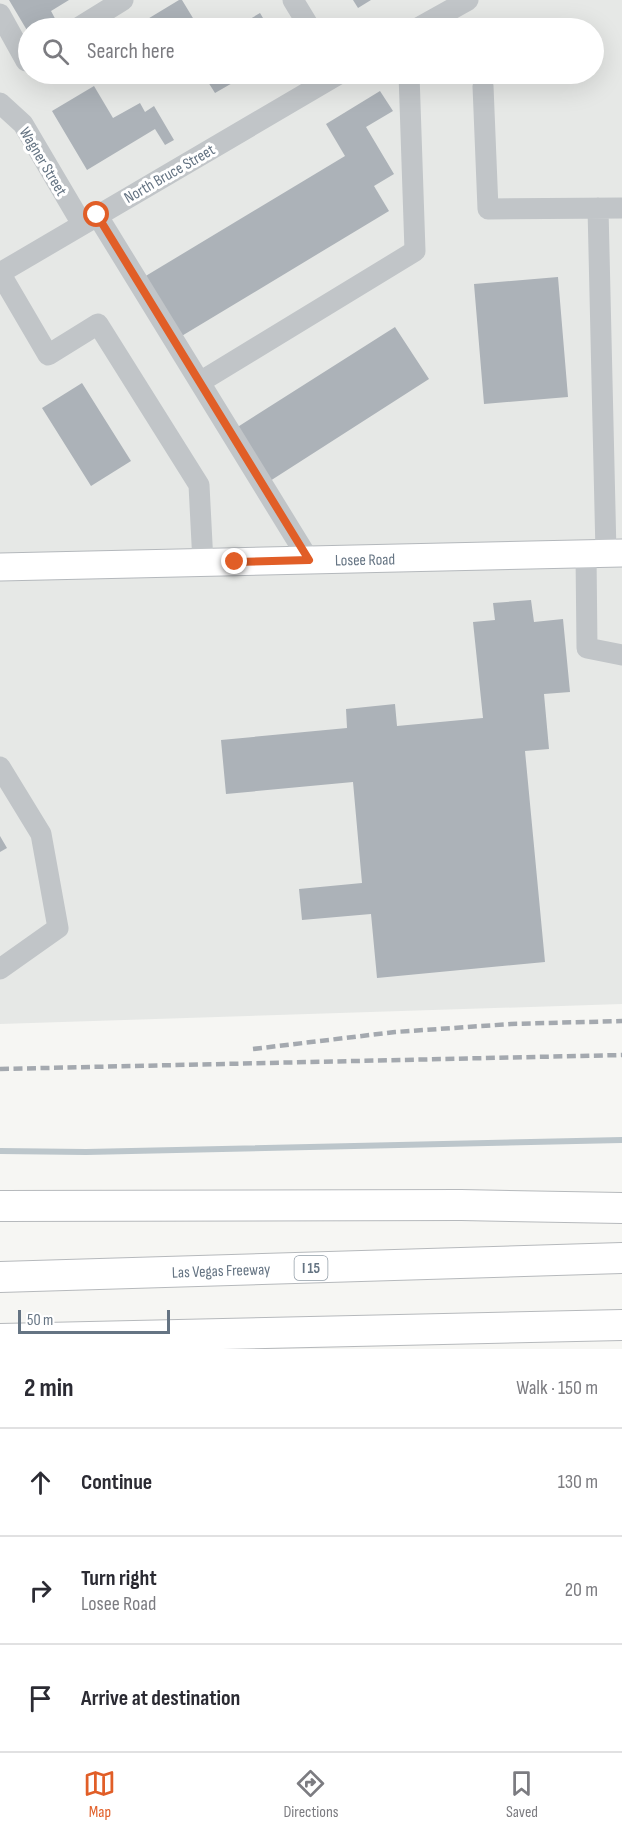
<!DOCTYPE html>
<meta charset="utf-8">
<style>
:root{--surface:#fff;--page:#f7f7f7;--text:#2b2b33;--muted:#7c7c81;--line:#e1e1e2;--accent:#e15e27}
body{margin:0;font-family:"Sofia Sans Condensed",sans-serif;background:var(--page);color:var(--text)}
.scale{position:absolute;left:18px;bottom:15px;width:152px;box-sizing:border-box;padding-left:6px;border:3px solid #657483;border-top:0;font-size:16px;line-height:21px;white-space:nowrap;color:#657483;-webkit-text-stroke:4px #fff;paint-order:stroke}
.stop{position:absolute;width:18px;height:18px;margin:-14px;border:4px solid #e15e27;border-radius:50%;background:#fff}
.stop.end{background:#e15e27;border-color:#fff;box-shadow:0 2px 6px #0008}
.list{margin:0;padding:0;list-style:none}
h2{display:flex;justify-content:space-between;align-items:center;height:78px;margin:0;padding:0 24px;font-size:26px}
h2 small{font-size:20px;font-weight:400;color:var(--muted)}
.list li{display:grid;grid-template-columns:39px 1fr auto;gap:18px;align-items:center;box-sizing:border-box;height:108px;padding:0 24px;border-top:2px solid var(--line)}
.list b{display:block;font-size:22px;white-space:nowrap}
.list p{margin:0;font-size:20px;white-space:nowrap;color:var(--muted)}
.list em{font-size:20px;font-style:normal;color:var(--muted)}
.icon{flex:none;width:33px;height:33px;fill:none;stroke:currentColor;stroke-width:2;stroke-linecap:round;stroke-linejoin:round}
.map{position:relative;flex:none;width:622px;height:1349px;overflow:hidden}
.search{position:absolute;background:var(--surface);box-shadow:0 6px 24px #0002;left:18px;right:18px;top:18px;height:66px;display:flex;align-items:center;gap:15px;box-sizing:border-box;padding:0 21px;border-radius:33px;color:var(--muted);font-size:22px}
.sheet{height:402px;background:var(--surface)}
nav{display:flex;justify-content:space-around;align-items:center;box-sizing:border-box;height:84px;border-top:2px solid var(--line);background:var(--surface);font-size:16px;color:var(--muted)}
nav a{display:grid;justify-items:center;gap:3px}
nav .on{color:var(--accent)}
.map>svg:first-child{display:block}
.built{fill:#e6e8e6;fill-rule:evenodd}
.lines{fill:none;stroke-linecap:round;stroke-linejoin:round}
.stream{stroke:#bcc6cb;stroke-width:6}
.building{fill:#acb2b8}
.major-casing{stroke:#b4b8bc;stroke-width:29}
.highway-casing{stroke:#b6b9bc;stroke-width:32}
.minor{stroke:#c1c5c8;stroke-width:21}
.major{stroke:#fff;stroke-width:27}
.highway{stroke:#fff;stroke-width:30}
.rail{stroke:#a4a9af;stroke-width:4.5;stroke-dasharray:9 4.5;stroke-linecap:butt}
.route{stroke:#e15e27;stroke-width:8}
.labels{text-anchor:middle;stroke-width:6;stroke-linejoin:round;paint-order:stroke}
.shield{fill:#fff;stroke:#939ea8;stroke-width:1.5}
.shield-label{font-size:15px;font-weight:bold;fill:#657483}
.street-label{font-size:16px;fill:#657483;stroke:#fff}
</style>
<div class="map">
<svg width="622" height="1349" viewBox="0 0 622 1349">
<rect width="100%" height="100%" fill="#f6f6f3"/>
<!-- built -->
<path class="built" d="M0 0H622V1004L0 1024ZM28 28H594V74H28Z"/>
<g class="lines">
<!-- stream -->
<path class="stream" d="M0 1151 86 1152 622 1140"/>
</g>
<!-- building -->
<path class="building" d="M9 0H69L51 11 59 26 55 28H28V32Z
M179 0H182L199 28H145L141 23Z
M353 0H371L358 8Z
M260 13 269 28H235Z
M203 74H248L215 93Z
M94 86 113 118 140 103 145 112 154 106 174 140 165 145 155 129 87 170 52 111Z
M380 91 393 111 366 127 394 174 374 186 389 211 180 337 144 277 345 156 326 124Z
M558 277 568 397 484 404 474 284Z
M395 327 429 379 270 481 236 428Z
M82 383 131 461 91 486 42 408Z
M531 600 534 622 563 619 570 692 544 694 549 749 525 751 545 962 377 978 371 914 302 920 299 889 362 883 353 782 226 794 221 740 347 728 346 709 395 704 397 726 483 718 473 622 495 620 493 603Z
M0 836 7 848 0 852Z"/>
<g class="lines">
<defs>
<path id="major" d="M0 567 622 553"/>
<path id="highway" d="M0 1206 461 1205 622 1208
M0 1277 622 1258
M0 1339 622 1325"/>
</defs>
<!-- major casing -->
<use href="#major" class="major-casing"/>
<!-- highway casing -->
<use href="#highway" class="highway-casing"/>
<!-- minor -->
<path class="minor" d="M293 0 310 28
M0 14 26 61 28 60
M78 28 123 0
M418 28 468 0
M483 86 488 209 622 208
M0 103 23 124 82 224
M598 208 606 553
M97 215 309 560
M0 273 48 355 98 324 199 485 203 563
M0 273 339 74
M200 382 415 251 409 74
M586 554 587 648 622 655
M0 767 41 834 58 928 0 969"/>
<!-- major -->
<use href="#major" class="major"/>
<!-- highway -->
<use href="#highway" class="highway"/>
<!-- rail -->
<path class="rail" d="M253 1049 395 1032 511 1024 622 1021
M0 1069 622 1055"/>
</g>
<g class="lines">
<!-- route -->
<path class="route" d="M97 215 309 560 235 562"/>
</g>
<g class="labels">
<!-- shield labels -->
<rect class="shield" x="294.5" y="1256" width="33" height="24" rx="4.5"/>
<g class="shield-label">
<text x="311" y="1273">I 15</text>
</g>
<!-- street labels -->
<g class="street-label">
<text transform="translate(44 161) rotate(59)" y="6">Wagner Street</text>
<text transform="translate(169 173) rotate(-30)" y="6">North Bruce Street</text>
<text transform="translate(365 559) rotate(-1)" y="6">Losee Road</text>
<text transform="translate(221 1270) rotate(-2)" y="6">Las Vegas Freeway</text>
</g>
</g>
</svg>
<div class="scale">50 m</div>
<div class="stop" style="left:97px;top:215px"></div>
<div class="stop end" style="left:235px;top:562px"></div>
<div class="search"><svg class="icon" aria-label="search" viewBox="0 0 24 24"><circle cx="10" cy="10" r="6"/><path d="M15 15l6 6"/></svg>Search here</div>
</div>
<section class="sheet">
<h2>2 min<small>Walk · 150 m</small></h2>
<ul class="list">
<li><svg class="icon" aria-label="ahead" viewBox="0 0 24 24"><path d="M12 20V5M6 11l6-6 6 6"/></svg><div><b>Continue</b></div><em>130 m</em></li>
<li><svg class="icon" aria-label="right" viewBox="0 0 24 24"><path d="M7 20v-9h11M14 6l5 5-5 5"/></svg><div><b>Turn right</b><p>Losee Road</p></div><em>20 m</em></li>
<li><svg class="icon" aria-label="arrive" viewBox="0 0 24 24"><path d="M6 21V4h12l-3 4 3 4H6"/></svg><div><b>Arrive at destination</b></div></li>
</ul>
</section>
<nav>
<a class="on"><svg class="icon" aria-label="map" viewBox="0 0 24 24"><path d="M3 6l6-2 6 2 6-2v14l-6 2-6-2-6 2zM9 4v14M15 6v14"/></svg>Map</a>
<a><svg class="icon" aria-label="directions" viewBox="0 0 24 24"><path d="M12 3l9 9-9 9-9-9zM9 14v-3h6M13 9l2 2-2 2"/></svg>Directions</a>
<a><svg class="icon" aria-label="saved" viewBox="0 0 24 24"><path d="M7 4h10v16l-5-4-5 4z"/></svg>Saved</a>
</nav>
